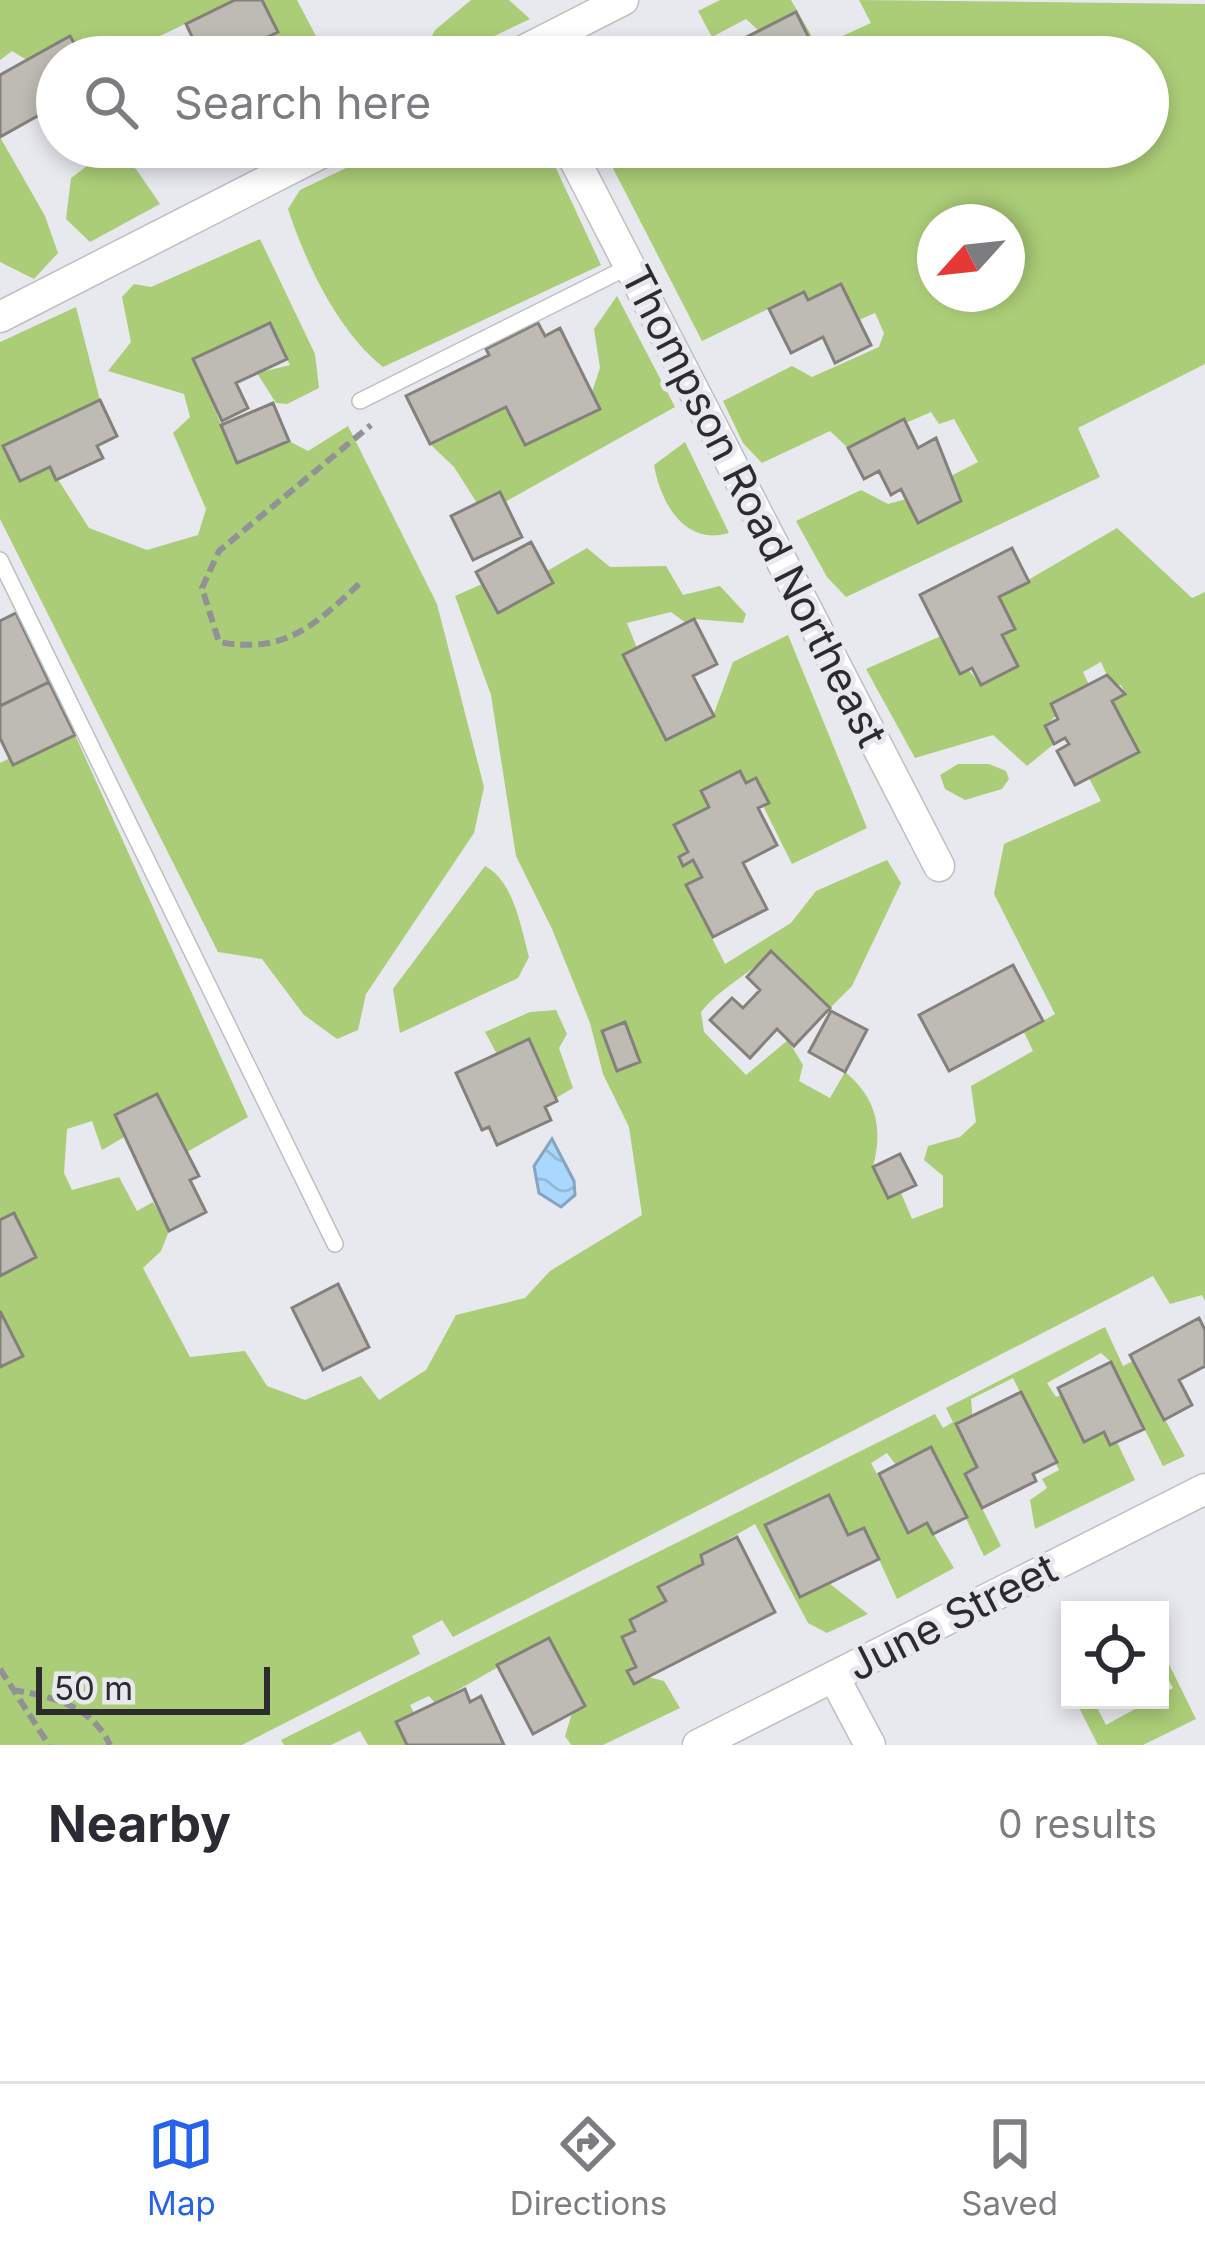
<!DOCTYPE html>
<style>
:root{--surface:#fff;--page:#f7f7f7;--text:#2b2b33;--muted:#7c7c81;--line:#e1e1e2;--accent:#2563eb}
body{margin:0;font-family:Inter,sans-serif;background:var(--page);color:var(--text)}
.controls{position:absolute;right:36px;bottom:36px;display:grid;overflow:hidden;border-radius:0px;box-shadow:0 6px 18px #0003}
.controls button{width:108px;height:108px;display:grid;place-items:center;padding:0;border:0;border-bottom:3px solid var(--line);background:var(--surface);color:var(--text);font:60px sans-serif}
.compass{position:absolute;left:917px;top:204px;width:108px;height:108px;border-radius:50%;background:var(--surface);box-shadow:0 6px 18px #0003;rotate:243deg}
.scale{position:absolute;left:36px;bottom:30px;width:234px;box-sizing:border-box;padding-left:12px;border:6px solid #2c2c2f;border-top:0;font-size:33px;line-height:42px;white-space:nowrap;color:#2c2c2f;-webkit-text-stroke:9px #e8e8ef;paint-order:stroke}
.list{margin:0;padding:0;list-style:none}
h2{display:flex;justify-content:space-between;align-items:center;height:156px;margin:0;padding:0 48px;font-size:51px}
h2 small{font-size:39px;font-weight:400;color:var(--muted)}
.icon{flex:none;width:66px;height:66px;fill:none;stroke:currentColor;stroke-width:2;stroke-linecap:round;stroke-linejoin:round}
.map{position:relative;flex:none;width:1205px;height:1745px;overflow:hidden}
.search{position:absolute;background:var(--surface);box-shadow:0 6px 18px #0003;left:36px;right:36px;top:36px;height:132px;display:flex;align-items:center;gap:30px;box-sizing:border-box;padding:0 42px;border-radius:66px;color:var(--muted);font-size:45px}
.sheet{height:336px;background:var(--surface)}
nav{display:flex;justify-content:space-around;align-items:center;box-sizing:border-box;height:168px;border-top:3px solid var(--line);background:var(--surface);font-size:33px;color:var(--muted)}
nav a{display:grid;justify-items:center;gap:6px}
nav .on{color:var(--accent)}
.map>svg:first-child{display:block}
.grass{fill:#abcd77;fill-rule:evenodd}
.water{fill:url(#water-waves);stroke:#84a4c0;stroke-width:3}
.building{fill:#bebab4;stroke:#84807b;stroke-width:3}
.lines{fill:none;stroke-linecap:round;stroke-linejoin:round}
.service-casing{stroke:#bebfc5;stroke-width:18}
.minor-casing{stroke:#bebfc5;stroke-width:33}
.path{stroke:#919196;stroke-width:6;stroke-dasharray:12 6;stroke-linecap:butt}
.service{stroke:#fff;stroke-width:15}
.minor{stroke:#fff;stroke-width:30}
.labels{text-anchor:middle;stroke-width:10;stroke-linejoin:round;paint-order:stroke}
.street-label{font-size:42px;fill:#2c2c2f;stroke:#e8e8ef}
</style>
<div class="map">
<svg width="1205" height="1745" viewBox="0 0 1205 1745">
<defs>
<pattern id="water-waves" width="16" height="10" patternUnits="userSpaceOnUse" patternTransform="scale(3)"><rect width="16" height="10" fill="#a9d7fe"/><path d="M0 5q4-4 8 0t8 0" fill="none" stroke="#92b9da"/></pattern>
</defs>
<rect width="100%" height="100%" fill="#e8e8ef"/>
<!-- grass -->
<path class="grass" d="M0 0H235L160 36 171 57H82L69 36 27 60 12 51 0 60Z
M262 0H297L327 57H259L253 44 277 31Z
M471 0H509L530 19 451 57H428L424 51 435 30Z
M720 0H791L818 47 871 23 859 0 1205 4V364L1078 428 1100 477 846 597 827 577 796 521 861 490 888 504 906 499 919 523 961 501 949 477 978 462 954 419 939 424 931 412 848 448 830 431 762 463 743 443 723 401 792 366 812 377 879 347 884 333 875 313 859 320 840 284 808 300 803 292 702 341 602 147H1148V57H798L796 13 759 31 746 19 712 37 698 11ZM935 222H1007V294H935Z
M0 137 45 216 58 253 34 279 0 262Z
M390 147H546L601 265 383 367C338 331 306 264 288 209L300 190Z
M110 159 136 169 160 204 90 242 66 219 71 178 91 163Z
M260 239 315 354 319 388 287 404 276 403 257 373 290 365 270 324 194 359 237 463 289 441 308 451 348 426 437 604 484 787 474 833 366 994 358 1030 337 1039 304 1015 262 959 218 952 0 519V342L76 307 100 400 4 445 20 480 50 467 89 528 147 550 198 535 206 509 173 433 190 417 184 394 108 371 131 342 122 297 134 284 151 287Z
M617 296 675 407 505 502 499 492 477 503 454 467 430 444 506 407 525 445 599 409 592 392 600 368 594 329Z
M685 442 729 533C686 546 661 505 654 465Z
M1117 528 1192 598 1205 592V1301L1202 1295 1170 1304 1153 1276 453 1637 442 1620 412 1636 420 1654 242 1745H0V1367L22 1355 0 1311V1276L36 1257 14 1213 0 1219V763L10 758 14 765 75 735 248 1117 187 1152 156 1094 116 1115 126 1136 102 1150 92 1121 67 1129 64 1173 72 1190 119 1177 137 1211 153 1202 169 1231 161 1251 143 1268 190 1357 245 1351 267 1386 305 1400 361 1376 379 1400 426 1370 456 1315 525 1298 550 1271 642 1215 629 1127 603 1074 590 1023 552 929 516 856 491 695 455 596 482 584 498 612 553 584 547 571 587 548 610 567 666 566 683 595 720 586 746 614 743 623 694 619 686 623 671 612 627 623 637 648 623 656 666 740 713 716 733 662 788 635 867 828 792 864 763 806 769 802 757 779 746 783 740 772 709 807 674 825 688 852 679 857 682 865 693 860 702 877 686 886 725 964 791 923 816 891 887 860 901 883 852 986 830 1008 771 952C749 975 721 987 701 1012L704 1032 746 1075 788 1040 803 1065 799 1081 830 1098 845 1072C877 1098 883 1129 873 1167L888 1198 901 1193 912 1219 943 1207V1176L924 1160 928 1146 960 1137 976 1122 971 1086 1033 1051 1024 1032 1055 1014 994 894 1004 844 1101 801 1089 778 1139 751 1112 701 1125 693 1121 685 1112 686 1101 662 1083 672 1089 685 1045 726 1054 744 1027 766 993 735 915 758 866 669 941 636 981 685 1017 667 1002 635 1014 629 999 597Z
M958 764H989L1006 771 1009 779 1002 789 965 800 945 789 940 775Z
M485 866C514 881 521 928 529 957L518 978 400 1033 393 989Z
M556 1010 567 1034 559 1048 573 1088 556 1098 529 1040 497 1054 485 1032 530 1012Z
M1105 1327 1123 1366 1133 1361 1185 1456 1163 1466 1111 1362 1101 1353 1047 1383 1056 1397 1061 1395 1084 1441 1104 1432 1117 1442 1135 1480 1035 1529 1030 1500 1047 1488 1042 1479 1059 1470 1013 1378 971 1399 977 1467 965 1474 1001 1546 984 1556 932 1448 896 1465 887 1453 871 1463 908 1532 927 1523 954 1568 897 1599 865 1529 848 1535 829 1495 766 1524 799 1596 829 1583 868 1614 827 1633 808 1623 755 1524 701 1555 703 1564 659 1586 666 1601 630 1619 635 1631 622 1637 636 1667 627 1671 633 1684 648 1677 664 1681 680 1708 603 1745H571L565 1736 572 1713 585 1706 549 1638 435 1703 429 1696 410 1705 414 1713 397 1722 407 1745H368L360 1731 331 1745H284L281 1740 935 1414 943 1428 953 1422 946 1408Z
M1160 1646 1196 1719 1143 1745H1098L1075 1700H1093L1106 1725 1173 1688 1160 1664Z"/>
<!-- water -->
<path class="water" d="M552 1139 574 1181 575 1195 561 1207 539 1193 534 1166Z"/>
<!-- building -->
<path class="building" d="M235 0H262L278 32 225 57H174L196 45 186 24Z
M796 12 812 44 784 57H728L733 54 729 46Z
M70 36 82 57H57V105L0 137V75Z
M841 284 871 345 835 363 823 337 791 353 769 309 804 292 808 300Z
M270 323 287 359 236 383 248 408 222 421 193 359Z
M538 323 545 336 560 328 600 409 525 445 506 407 430 444 406 396 489 355 486 349Z
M100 400 117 436 97 446 103 458 56 480 50 467 20 481 3 446Z
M273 403 289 441 237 463 221 425Z
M904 419 918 448 936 438 961 501 918 523 901 489 891 495 879 471 864 479 848 448Z
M500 492 522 537 473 560 451 516Z
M531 542 553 583 498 613 476 572Z
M1012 548 1029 582 999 597 1015 629 1002 635 1018 666 981 685 972 668 960 674 920 595Z
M16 613 49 682 0 706V621Z
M694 619 717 664 693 676 714 716 666 740 623 655Z
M1107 675 1125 694 1112 701 1139 752 1075 785 1057 751 1069 744 1065 738 1054 744 1045 726 1058 719 1051 704Z
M49 682 75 735 13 765 0 738V706Z
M740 771 746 783 756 778 769 803 758 808 777 845 743 863 767 909 713 937 686 885 702 877 693 860 683 866 679 857 688 852 674 825 709 807 701 791Z
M771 951 830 1008 794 1046 777 1029 750 1058 710 1020 732 998 743 1008 760 990 747 977Z
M1013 965 1043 1021 949 1071 919 1015Z
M831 1011 867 1030 845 1072 809 1052Z
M625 1022 640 1062 617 1071 602 1031Z
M529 1039 557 1101 545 1107 551 1120 497 1145 489 1127 482 1130 456 1073Z
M157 1094 199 1176 190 1180 206 1212 169 1231 115 1115Z
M900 1154 916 1185 888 1198 873 1167Z
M14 1213 36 1257 0 1276V1220Z
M338 1284 369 1347 323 1370 292 1308Z
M0 1311 23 1356 0 1367Z
M1199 1318 1205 1330V1366L1179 1380 1192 1405 1164 1420 1130 1355Z
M1111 1362 1144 1429 1110 1445 1104 1432 1084 1442 1058 1388Z
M1021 1392 1057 1462 1033 1474 1036 1481 982 1508 965 1474 977 1467 956 1424Z
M931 1447 967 1517 933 1534 927 1523 908 1533 879 1474Z
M829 1495 848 1535 864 1528 879 1559 800 1597 765 1525Z
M737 1537 775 1612 634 1684 627 1671 636 1667 622 1637 635 1631 630 1620 666 1601 658 1587 703 1564 701 1555Z
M549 1638 585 1706 533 1734 497 1665Z
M465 1689 470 1702 481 1696 504 1745H407L396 1722Z"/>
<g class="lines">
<defs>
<path id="service" d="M360 401 630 266
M0 560 335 1244"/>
<path id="minor" d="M511 57 623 0
M568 147 939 866
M0 317 333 147
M834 1677 870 1745
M698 1745 1205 1489"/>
</defs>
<!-- service casing -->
<use href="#service" class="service-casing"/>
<!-- minor casing -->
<use href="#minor" class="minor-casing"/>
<!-- path -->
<path class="path" d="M359 584C313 627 284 654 219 642L202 588 219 551 371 425
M0 1669 49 1745
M12 1690C52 1696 92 1706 110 1745"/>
<!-- service -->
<use href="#service" class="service"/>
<!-- minor -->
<use href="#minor" class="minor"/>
</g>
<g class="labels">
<!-- street labels -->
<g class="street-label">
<text transform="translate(754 506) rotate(63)" y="15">Thompson Road Northeast</text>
<text transform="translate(952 1617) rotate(-27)" y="15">June Street</text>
</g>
</g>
</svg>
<div class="controls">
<button><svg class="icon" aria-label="locate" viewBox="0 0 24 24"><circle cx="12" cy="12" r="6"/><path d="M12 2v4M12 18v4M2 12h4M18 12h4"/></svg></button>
</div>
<svg class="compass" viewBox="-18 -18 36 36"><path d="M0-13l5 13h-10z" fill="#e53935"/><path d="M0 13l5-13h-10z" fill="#7c7c81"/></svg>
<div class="scale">50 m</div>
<div class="search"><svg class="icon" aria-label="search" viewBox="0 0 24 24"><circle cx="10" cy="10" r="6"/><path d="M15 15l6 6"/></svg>Search here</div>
</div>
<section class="sheet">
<h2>Nearby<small>0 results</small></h2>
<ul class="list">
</ul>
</section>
<nav>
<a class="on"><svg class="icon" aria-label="map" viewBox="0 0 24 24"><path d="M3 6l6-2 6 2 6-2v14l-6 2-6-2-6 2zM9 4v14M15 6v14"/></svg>Map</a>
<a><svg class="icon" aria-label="directions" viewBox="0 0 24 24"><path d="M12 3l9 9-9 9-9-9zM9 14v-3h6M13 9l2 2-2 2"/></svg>Directions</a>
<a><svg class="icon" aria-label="saved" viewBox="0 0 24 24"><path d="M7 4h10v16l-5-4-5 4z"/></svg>Saved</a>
</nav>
